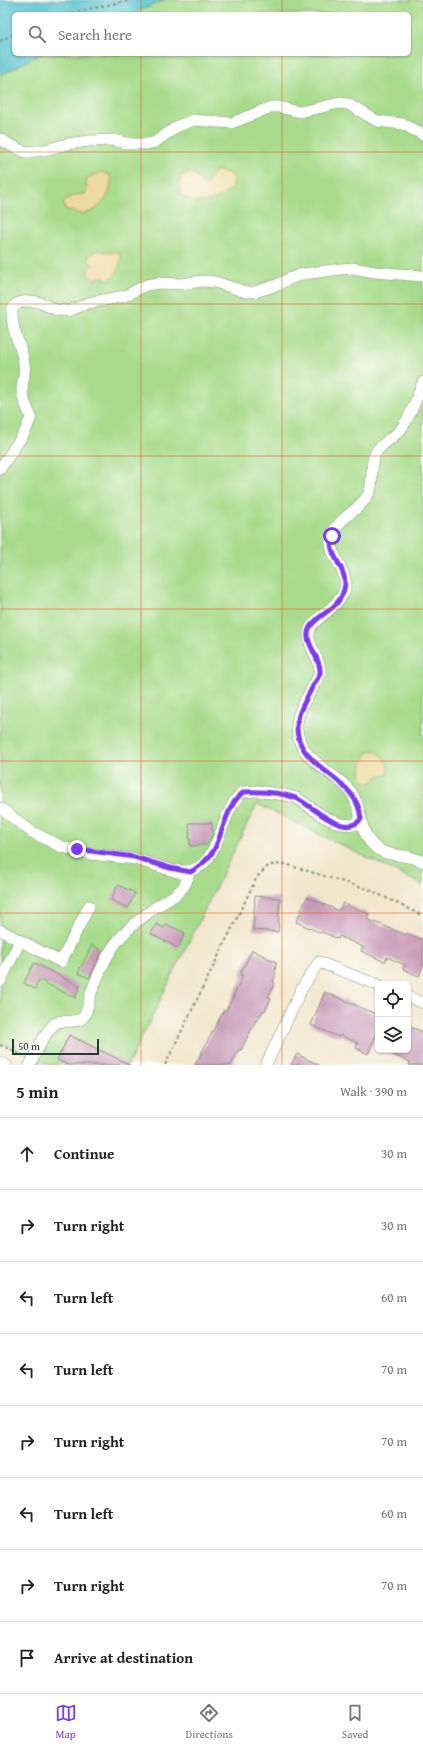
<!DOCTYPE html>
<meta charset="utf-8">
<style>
:root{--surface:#fff;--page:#f6f6f6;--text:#222;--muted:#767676;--line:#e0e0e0;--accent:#7c3aed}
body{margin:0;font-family:"Gentium Book Plus",serif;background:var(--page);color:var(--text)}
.controls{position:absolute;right:12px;bottom:12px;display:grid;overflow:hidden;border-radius:6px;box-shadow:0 1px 3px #0004}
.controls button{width:36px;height:36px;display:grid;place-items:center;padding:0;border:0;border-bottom:1px solid var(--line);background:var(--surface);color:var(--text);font:20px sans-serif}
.scale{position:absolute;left:12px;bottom:10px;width:87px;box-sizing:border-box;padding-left:4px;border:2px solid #1f3d34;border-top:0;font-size:11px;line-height:14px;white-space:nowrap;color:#1f3d34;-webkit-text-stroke:3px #fdfcf7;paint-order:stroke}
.stop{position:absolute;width:12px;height:12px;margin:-9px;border:3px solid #7c3aed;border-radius:50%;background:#fff}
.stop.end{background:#7c3aed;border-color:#fff;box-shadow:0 1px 4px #0008}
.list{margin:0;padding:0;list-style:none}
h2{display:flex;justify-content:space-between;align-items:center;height:52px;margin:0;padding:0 16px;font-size:17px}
h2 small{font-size:13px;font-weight:400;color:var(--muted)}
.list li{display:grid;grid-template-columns:26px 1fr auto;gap:12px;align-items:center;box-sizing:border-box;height:72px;padding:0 16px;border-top:1px solid var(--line)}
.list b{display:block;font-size:15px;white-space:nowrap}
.list em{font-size:13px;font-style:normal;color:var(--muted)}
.icon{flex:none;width:22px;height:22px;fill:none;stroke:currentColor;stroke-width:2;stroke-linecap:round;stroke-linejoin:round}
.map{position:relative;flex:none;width:423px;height:1065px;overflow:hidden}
.search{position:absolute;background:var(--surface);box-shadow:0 1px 3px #0004;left:12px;right:12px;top:12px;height:44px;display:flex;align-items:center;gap:10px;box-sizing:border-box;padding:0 14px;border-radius:6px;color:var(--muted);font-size:15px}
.sheet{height:628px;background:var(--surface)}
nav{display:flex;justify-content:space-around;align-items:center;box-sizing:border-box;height:56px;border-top:1px solid var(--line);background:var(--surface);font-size:11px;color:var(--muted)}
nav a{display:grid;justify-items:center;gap:2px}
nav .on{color:var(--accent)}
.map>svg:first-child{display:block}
.green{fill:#a7db8b;stroke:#638c60}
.sand{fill:#eeda9e;stroke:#868c69}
.water{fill:#59c5d2;stroke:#3c8183}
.building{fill:#c799b8}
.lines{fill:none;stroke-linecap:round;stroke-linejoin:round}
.minor-casing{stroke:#889280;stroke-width:12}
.path{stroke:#889280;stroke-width:2;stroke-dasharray:3 3;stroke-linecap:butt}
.minor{stroke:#fff;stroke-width:11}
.route{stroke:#7c3aed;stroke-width:5}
.grid{fill:none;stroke:#de580e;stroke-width:1;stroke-opacity:0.55}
</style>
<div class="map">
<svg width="423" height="1065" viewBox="0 0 423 1065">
<rect width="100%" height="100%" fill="#fdfcf7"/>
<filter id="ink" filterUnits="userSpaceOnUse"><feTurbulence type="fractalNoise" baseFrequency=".025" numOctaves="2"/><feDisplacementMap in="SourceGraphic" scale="8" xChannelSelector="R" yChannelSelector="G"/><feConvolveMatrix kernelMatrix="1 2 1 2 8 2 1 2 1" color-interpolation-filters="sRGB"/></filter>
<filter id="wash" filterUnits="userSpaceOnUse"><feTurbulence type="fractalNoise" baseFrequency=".012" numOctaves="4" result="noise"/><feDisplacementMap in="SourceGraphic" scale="16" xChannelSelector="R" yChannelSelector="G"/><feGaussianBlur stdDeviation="0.9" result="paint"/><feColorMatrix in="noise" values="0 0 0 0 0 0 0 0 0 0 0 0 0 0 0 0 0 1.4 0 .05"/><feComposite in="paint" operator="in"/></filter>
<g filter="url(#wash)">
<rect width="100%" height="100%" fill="#f2e6cc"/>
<!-- green -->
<path class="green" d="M166 0H423V885L257 804 128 1065H49L0 1042V75L41 54H409V14H131Z"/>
<!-- sand -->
<path class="sand" d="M216 170 228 173 234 178 233 187C220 200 195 210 180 193L179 179 186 173 190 172 195 174 203 184 205 185C209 180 213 173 216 170Z
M100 172 110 175C115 189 102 209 87 213 81 215 70 211 65 209L63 204C68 196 77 194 85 194L87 190 86 179Z
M98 250 108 252H118L121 254C122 264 117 275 109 280L103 277 93 279 88 275V270L93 265 88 260 89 255Z
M372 750C382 752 392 766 387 775H380L371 783 364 781C358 773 362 754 372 750Z"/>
<!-- water -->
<path class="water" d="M0 0H166L131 14H14V54H41L0 75Z"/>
<g id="blocks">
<!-- building -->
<path class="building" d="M189 823H212L213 833 207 845 190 846Z
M118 885 135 893 128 908 111 900Z
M255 896 280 898 278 932 253 930Z
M307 897 339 911 343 903 369 914 367 919 406 935 407 933 423 940V966L419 976 403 969 405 965 387 957 385 962 361 951 363 947 339 936 338 939 322 932 321 933 296 922Z
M156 924 164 928 166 924 185 933 178 948 151 934Z
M92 945 102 951 89 978 78 973Z
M252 950 276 962 275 976 273 982 275 983 268 997 271 998 265 1011 263 1010 258 1020H256L241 1050 239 1049 231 1065H195L224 1010 226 1011 243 976 240 975Z
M34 963 80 986 75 998 39 980 35 989 24 983Z
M325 992 378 1015V1030L368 1054 356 1048 358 1043 340 1035 339 1037 311 1025Z
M408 1026 423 1032V1065H409L410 1062 382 1050H408Z
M69 1035 130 1065H68L57 1060Z
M297 1054 319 1065H291Z"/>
</g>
</g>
<g filter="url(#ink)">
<use href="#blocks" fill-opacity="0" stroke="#889280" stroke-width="1"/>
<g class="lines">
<defs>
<path id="minor" d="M0 139 10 145 25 152 45 150 67 144 89 141 113 140 132 144H147L155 142 178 126 194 120 232 123 271 107H278L300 112 340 103 348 104 377 121 403 124 423 135
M423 382C417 397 411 416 401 429 394 438 381 443 375 454 369 466 375 484 368 495 359 511 339 517 332 535 325 555 352 571 344 592 336 609 314 618 310 629 304 644 321 657 320 672 319 676 317 679 315 683 308 697 295 713 297 730 300 761 334 771 351 792 364 810 357 831 375 847 388 858 408 853 423 862
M0 469 25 432 31 417C28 408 22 400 22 391 22 381 26 373 24 363 21 344 11 331 12 309L18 303 27 301 38 302 57 310 69 311 88 303 125 296 146 285 159 283 180 284 203 281 215 282 246 292H255L277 285 289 279 303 274 341 269 352 268 375 272 423 276
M0 808 32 832 62 847 90 854 135 859 184 874 188 877C184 893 168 899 156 907 150 911 145 916 139 920 111 942 104 961 91 993 89 1000 88 1010 84 1016 79 1024 65 1020 58 1022 47 1026 35 1055 30 1065
M178 870C220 880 219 808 243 792L257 791 285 795 297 798 324 817 341 824 354 825 361 819
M0 930 61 962 89 906
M0 982 20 941
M408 997 423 1003
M0 1062 6 1065
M266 1065 302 988 319 962 378 985"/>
</defs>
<!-- minor casing -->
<use href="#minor" class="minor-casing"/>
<!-- path -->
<path class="path" d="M66 14 131 0
M0 41 14 34
M0 1045 23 1055
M165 1065 257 877 269 865 285 864 370 890 423 916"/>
<!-- minor -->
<use href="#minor" class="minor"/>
</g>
</g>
<g class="lines" filter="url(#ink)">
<!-- route -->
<path class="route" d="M77 849 134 857 170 868 191 872C200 866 209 859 214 850 223 833 227 803 244 792 261 791 279 792 296 798 312 805 344 840 361 819 358 780 311 773 299 740 292 719 304 704 313 686 315 682 319 677 320 673 322 658 301 641 310 627 319 613 339 610 344 589 350 570 326 555 332 536"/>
</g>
<!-- grid -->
<path class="grid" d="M141 0V14M282 0V14M141 54V1065M282 54V1065M0 152H423M0 304H423M0 456H423M0 609H423M0 761H423M0 913H423"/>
</svg>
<div class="controls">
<button><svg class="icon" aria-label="locate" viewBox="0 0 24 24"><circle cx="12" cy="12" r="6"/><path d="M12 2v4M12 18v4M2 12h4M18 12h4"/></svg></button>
<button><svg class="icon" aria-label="layers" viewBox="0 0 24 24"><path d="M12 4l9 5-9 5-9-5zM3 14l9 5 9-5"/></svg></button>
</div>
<div class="scale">50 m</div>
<div class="stop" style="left:332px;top:536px"></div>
<div class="stop end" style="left:77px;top:849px"></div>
<div class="search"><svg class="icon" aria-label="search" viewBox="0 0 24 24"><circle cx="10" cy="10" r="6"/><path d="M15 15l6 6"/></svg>Search here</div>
</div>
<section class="sheet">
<h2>5 min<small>Walk · 390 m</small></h2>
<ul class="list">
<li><svg class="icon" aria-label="ahead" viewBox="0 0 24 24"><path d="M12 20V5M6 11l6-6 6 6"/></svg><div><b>Continue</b></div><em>30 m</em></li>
<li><svg class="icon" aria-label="right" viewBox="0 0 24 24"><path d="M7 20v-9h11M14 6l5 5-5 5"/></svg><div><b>Turn right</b></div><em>30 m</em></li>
<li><svg class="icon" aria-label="left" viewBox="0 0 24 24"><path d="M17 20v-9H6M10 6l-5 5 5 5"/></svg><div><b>Turn left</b></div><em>60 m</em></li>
<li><svg class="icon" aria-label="left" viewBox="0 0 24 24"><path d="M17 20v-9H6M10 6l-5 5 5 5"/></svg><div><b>Turn left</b></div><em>70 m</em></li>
<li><svg class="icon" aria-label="right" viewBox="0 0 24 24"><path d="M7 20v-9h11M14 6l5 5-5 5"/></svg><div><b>Turn right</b></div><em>70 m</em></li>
<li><svg class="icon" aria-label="left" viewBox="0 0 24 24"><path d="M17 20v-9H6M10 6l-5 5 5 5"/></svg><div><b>Turn left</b></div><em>60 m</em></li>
<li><svg class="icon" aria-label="right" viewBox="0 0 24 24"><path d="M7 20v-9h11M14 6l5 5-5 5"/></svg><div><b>Turn right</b></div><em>70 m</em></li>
<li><svg class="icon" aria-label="arrive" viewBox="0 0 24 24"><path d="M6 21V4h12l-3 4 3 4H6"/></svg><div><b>Arrive at destination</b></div></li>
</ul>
</section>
<nav>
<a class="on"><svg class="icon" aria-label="map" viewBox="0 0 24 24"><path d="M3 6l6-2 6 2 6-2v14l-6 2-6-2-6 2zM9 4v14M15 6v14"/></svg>Map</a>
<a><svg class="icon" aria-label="directions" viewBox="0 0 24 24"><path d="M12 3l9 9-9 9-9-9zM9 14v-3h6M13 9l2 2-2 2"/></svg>Directions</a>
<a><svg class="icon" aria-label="saved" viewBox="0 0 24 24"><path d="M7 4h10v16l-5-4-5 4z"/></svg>Saved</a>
</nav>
